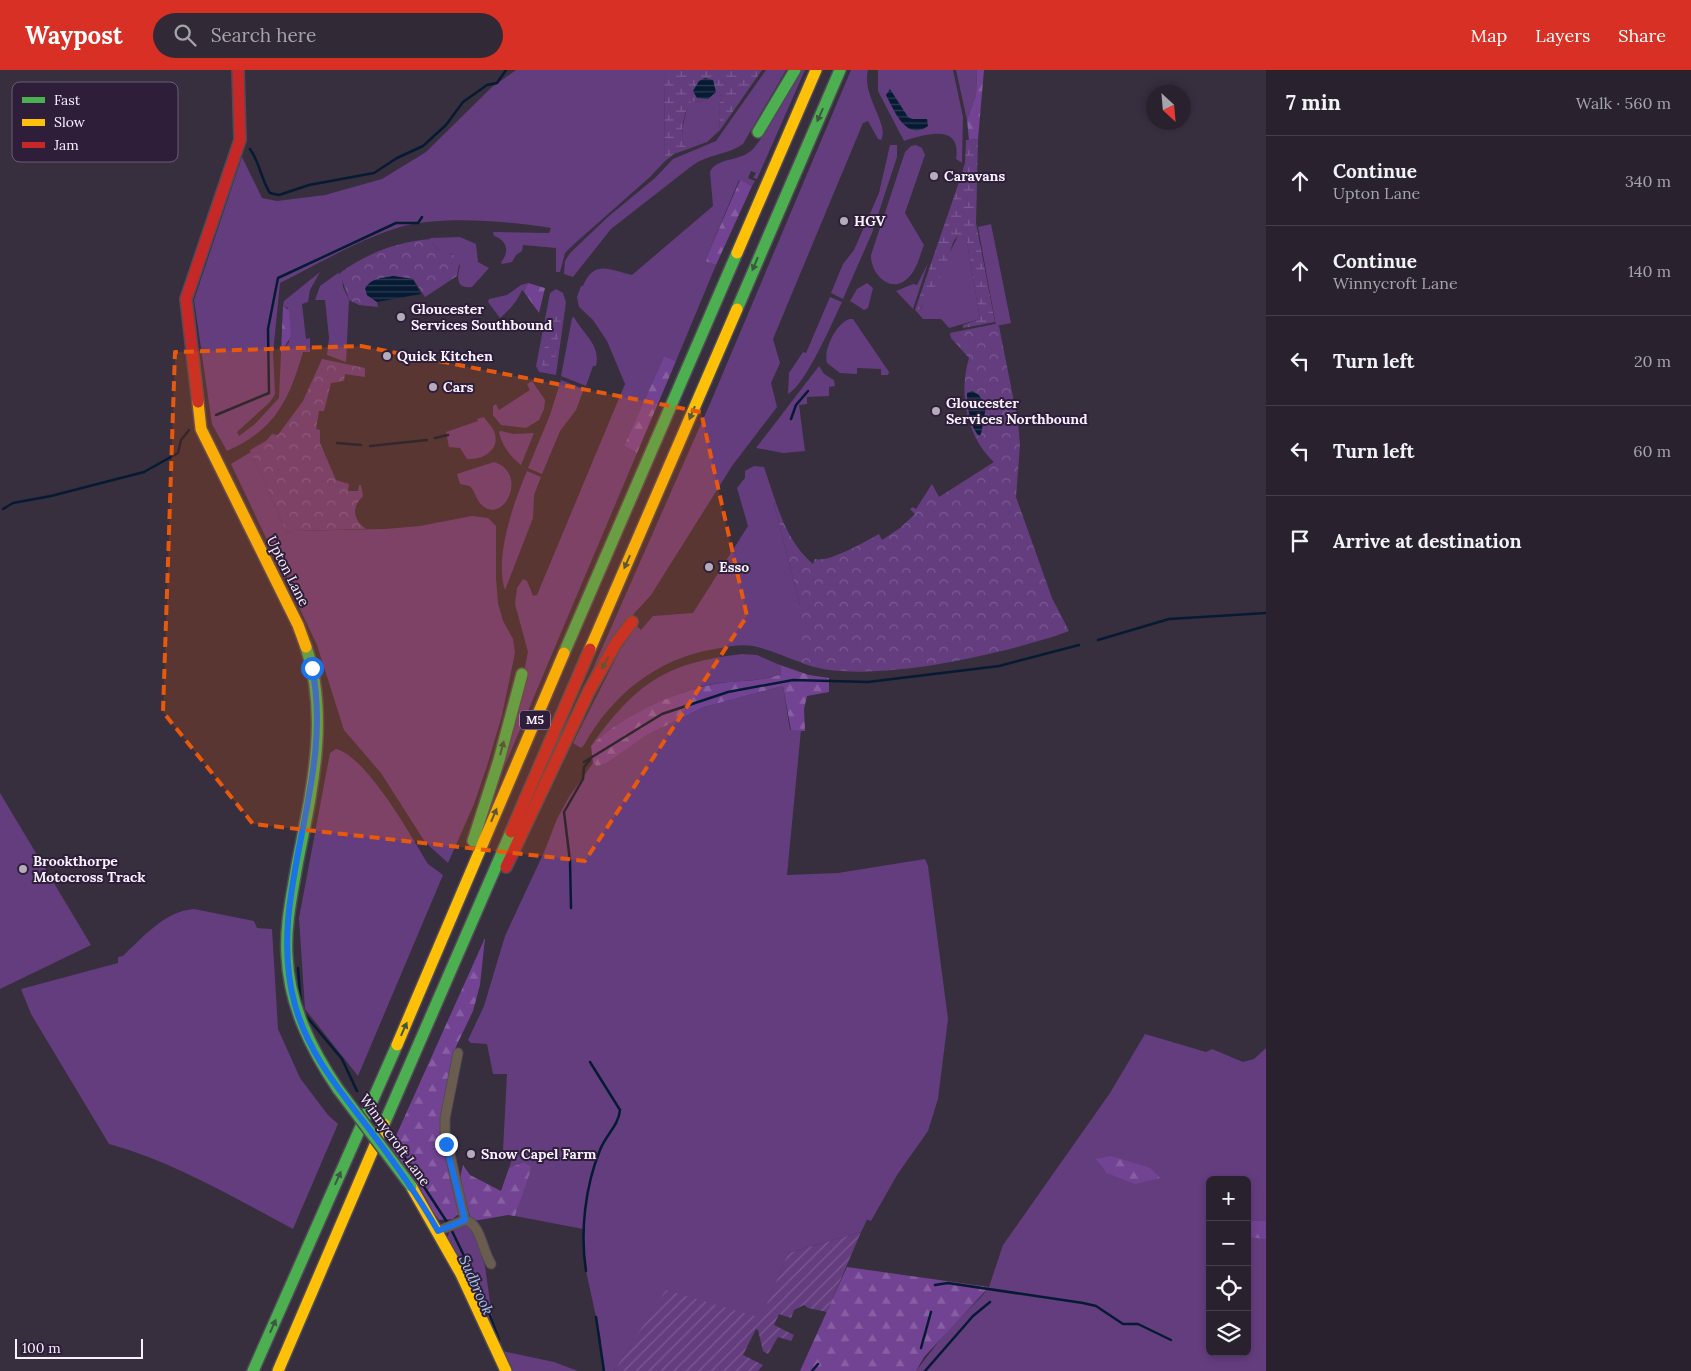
<!DOCTYPE html>
<meta charset="utf-8">
<style>
:root{--surface:#29222e;--page:#312a36;--text:#f1f3f6;--muted:#a5a4aa;--line:#453f4a;--accent:#d93025}
body{margin:0;font-family:Lora,serif;background:var(--page);color:var(--text)}
.controls{position:absolute;right:15px;bottom:15px;display:grid;overflow:hidden;border-radius:8px;box-shadow:0 2px 8px #0003}
.controls button{width:45px;height:45px;display:grid;place-items:center;padding:0;border:0;border-bottom:1px solid var(--line);background:var(--surface);color:var(--text);font:25px sans-serif}
.compass{position:absolute;left:1146px;top:15px;width:45px;height:45px;border-radius:50%;background:var(--surface);box-shadow:0 2px 8px #0003;rotate:154deg}
.scale{position:absolute;left:15px;bottom:12px;width:128px;box-sizing:border-box;padding-left:5px;border:2px solid #f8f0ff;border-top:0;font-size:14px;line-height:18px;white-space:nowrap;color:#f8f0ff;-webkit-text-stroke:4px #2e1e39;paint-order:stroke}
.stop{position:absolute;width:15px;height:15px;margin:-11px;border:4px solid #1a73e8;border-radius:50%;background:#fff}
.stop.end{background:#1a73e8;border-color:#fff;box-shadow:0 1px 5px #0008}
.list{margin:0;padding:0;list-style:none}
h2{display:flex;justify-content:space-between;align-items:center;height:65px;margin:0;padding:0 20px;font-size:21px}
h2 small{font-size:16px;font-weight:400;color:var(--muted)}
.list li{display:grid;grid-template-columns:32px 1fr auto;gap:15px;align-items:center;box-sizing:border-box;height:90px;padding:0 20px;border-top:1px solid var(--line)}
.list b{display:block;font-size:19px;white-space:nowrap}
.list p{margin:0;font-size:16px;white-space:nowrap;color:var(--muted)}
.list em{font-size:16px;font-style:normal;color:var(--muted)}
.icon{flex:none;width:28px;height:28px;fill:none;stroke:currentColor;stroke-width:2;stroke-linecap:round;stroke-linejoin:round}
.map{position:relative;flex:none;width:1266px;height:1301px;overflow:hidden}
header{display:flex;align-items:center;gap:30px;box-sizing:border-box;height:70px;padding:0 25px;background:var(--accent);color:#fff}
header strong{font-size:24px}
nav{display:flex;gap:28px;margin-inline-start:auto;font-size:18px}
.search{width:350px;height:45px;background:var(--page);display:flex;align-items:center;gap:12px;box-sizing:border-box;padding:0 18px;border-radius:28px;color:var(--muted);font-size:19px}
main{display:flex}
aside{flex:1;background:var(--surface)}
.map>svg:first-child{display:block}
.grass{fill:#643d7e;fill-rule:evenodd}
.forest{fill:url(#forest-firs)}
.wetland{fill:url(#wetland-marsh)}
.park{fill:url(#park-crowns)}
.garden{fill:url(#garden-furrows)}
.water{fill:url(#water-rules)}
.lines{fill:none;stroke-linecap:round;stroke-linejoin:round}
.stream{stroke:#061b33;stroke-width:2.5}
.street-casing{stroke:#524b57;stroke-width:11}
.fast-casing{stroke:#524b57;stroke-width:14}
.slow-casing{stroke:#524b57;stroke-width:14}
.jam-casing{stroke:#524b57;stroke-width:14}
.street{stroke:#6a5d4f;stroke-width:9}
.fast{stroke:#4caf50;stroke-width:11}
.slow{stroke:#ffc107;stroke-width:11}
.jam{stroke:#c62828;stroke-width:11}
.fast-bridge-casing{stroke:#524b57;stroke-width:14;stroke-linecap:butt}
.fast-bridge{stroke:#4caf50;stroke-width:11}
.oneway{fill:#3a5842}
.route{stroke:#1a73e8;stroke-width:6}
.marked{fill:#e8590c;fill-opacity:0.2;stroke:#e8590c;stroke-width:4;stroke-dasharray:10 6;stroke-linejoin:round}
.poi-dot{fill:#b4acbb;stroke:#2e1e39;stroke-width:2}
.labels{text-anchor:middle;stroke-width:4;stroke-linejoin:round;paint-order:stroke}
.shield{fill:#2e1e39;stroke:#bbb1c4;stroke-width:1}
.shield-label{font-size:12px;font-weight:bold;fill:#f8f0ff}
.poi-label{font-size:14px;font-weight:bold;fill:#f8f0ff;stroke:#2e1e39;text-anchor:start}
.street-label{font-size:14px;fill:#f8f0ff;stroke:#2e1e39}
.water-label{font-size:15px;font-style:italic;fill:#a0c6ee;stroke:#2e1e39}
.key{fill:#2e1e39;stroke:#6b5d74;stroke-width:1}
.key-label{font-size:14px;fill:#f8f0ff}
</style>
<header>
<strong>Waypost</strong>
<div class="search"><svg class="icon" aria-label="search" viewBox="0 0 24 24"><circle cx="10" cy="10" r="6"/><path d="M15 15l6 6"/></svg>Search here</div>
<nav><a>Map</a><a>Layers</a><a>Share</a></nav>
</header>
<main>
<div class="map">
<svg width="1266" height="1301" viewBox="0 0 1266 1301">
<defs>
<pattern id="forest-firs" width="22" height="20" patternUnits="userSpaceOnUse" patternTransform="scale(1.25)"><rect width="22" height="20" fill="#734393"/><path d="M5 1l3.5 6h-7zM16 11l3.5 6h-7z" fill="#885ea3"/></pattern>
<pattern id="wetland-marsh" width="20" height="14" patternUnits="userSpaceOnUse" patternTransform="scale(1.25)"><rect width="20" height="14" fill="#643d7e"/><path d="M1 5h8M5 5V1M11 12h8M15 12V8" fill="none" stroke="#7b5991"/></pattern>
<pattern id="park-crowns" width="20" height="18" patternUnits="userSpaceOnUse" patternTransform="scale(1.25)"><rect width="20" height="18" fill="#643d7e"/><path d="M2 6a3 3 0 1 1 6 0M12 15a3 3 0 1 1 6 0" fill="none" stroke="#7b5991"/></pattern>
<pattern id="garden-furrows" width="10" height="10" patternUnits="userSpaceOnUse" patternTransform="scale(1.25)"><rect width="10" height="10" fill="#643d7e"/><path d="M-1 1l2-2M0 10L10 0M9 11l2-2" fill="none" stroke="#7b5991"/></pattern>
<pattern id="water-rules" width="6" height="5" patternUnits="userSpaceOnUse" patternTransform="scale(1.25)"><rect width="6" height="5" fill="#061b33"/><path d="M0 2.5h6" fill="none" stroke="#2b3c52"/></pattern>
</defs>
<rect width="100%" height="100%" fill="#372e3e"/>
<!-- grass -->
<path class="grass" d="M516 0H664L665 91 650 107 573 175 565 183 560 202H556V178L523 175 522 181 516 185 512 192 502 194 501 192C510 182 507 170 494 166L493 162 549 163 551 158C509 151 438 145 397 158 356 171 318 194 280 213L273 283 275 324 270 332 237 362 239 366 255 354 279 328 281 283 289 272 288 238 283 236 284 231 320 202 310 220 308 232 302 234 306 269 310 268V282H303C289 330 275 360 227 381L212 354 194 230 242 87 262 128 277 131 325 125 382 109 426 82 492 17Z
M766 0H786L743 74C728 85 708 84 693 95L611 159 573 207 564 204 565 191 570 183 609 146 655 108 673 89 716 71Z
M798 0H805L757 109 753 108 756 103 751 101 748 108 755 111 752 116 739 110 705 191 716 195 676 291 664 286 624 376 637 383 505 695 528 582 515 534 517 518 523 509 527 511 533 526 537 525 625 314 607 271 593 250 579 237 577 227 581 216H583C594 189 610 200 632 205L713 136 710 102C716 87 741 92 753 79 768 62 786 21 798 0Z
M851 0H868C861 25 890 55 881 70L878 69 868 51 863 53 773 269 780 293 771 313 777 337 732 396 651 525 630 548 584 619 712 329Z
M878 0H953L963 47 962 93 956 89C962 52 923 65 904 71L878 21Z
M956 0H977L976 25 967 50Z
M722 25 719 36 720 60 707 72 688 79C677 70 685 47 688 35L691 32 702 31Z
M890 75H897V87L872 163 843 229 831 223 843 194 854 180 879 123Z
M916 75 922 78 925 85 905 143 924 175C920 185 917 199 909 207 892 226 870 204 871 185L905 82 911 76Z
M991 154 1011 253 996 256 978 157Z
M958 166H963L967 172 980 249 949 258 941 249H923L917 242 922 237Z
M460 167 476 174 478 192 489 198 472 217C456 219 457 208 460 196L454 184C441 183 435 180 430 168Z
M928 193 913 239 896 221 913 214 917 215Z
M338 203 342 205 343 217 349 230 346 292 327 285 329 268 325 230H315L320 216Z
M528 213 524 222 522 220C518 230 510 240 500 248L488 232 489 229 507 225 521 215Z
M867 213 873 218 868 238 864 240 850 231 857 219Z
M556 219 563 223 566 232 556 305 539 302 536 296 550 223Z
M830 227 842 232C833 251 805 316 788 324L789 303 803 282 806 283Z
M574 247C583 264 601 275 596 296H593L586 316 561 306 572 248Z
M850 249H853L889 302 888 305H881V299L857 298V304L840 303 827 293C823 280 836 253 850 249Z
M819 296 824 304 834 310 835 316 829 317V326L807 327V334L799 335 805 381 783 383 756 378Z
M561 310 584 319 576 340 560 361 542 404 528 398 550 345Z
M532 311 545 330 544 339 539 350 526 358 501 355 493 345V336L496 334 499 340 530 320 527 314Z
M484 347C487 352 493 357 495 364 499 381 482 390 467 389L460 378 449 377 446 362 478 351 477 349Z
M501 361 513 364 534 363 521 395C510 386 502 376 499 362Z
M251 382 287 463 292 461 385 459 420 456 472 446 488 448 496 456V509L498 533 503 551 513 569 515 583 502 645 487 696 474 734 448 793 425 772 381 703 344 660 317 575 231 394Z
M494 392C529 403 504 454 483 436 476 431 476 422 470 416L460 414 457 404Z
M754 396 764 397 776 433 774 434 800 535V592C785 587 769 579 753 576 740 574 727 577 715 579 657 588 612 625 584 675L581 678 573 673 620 580 637 556 641 560 653 546 693 543 748 456 737 418 745 408V401Z
M527 401 541 407 534 425 533 448 505 520C494 487 514 432 527 401Z
M742 584 757 585 780 595 781 604C759 612 737 610 713 614 678 620 616 650 591 676 636 614 664 593 742 584Z
M783 616 790 660H801L787 805 838 803 925 789 928 796 948 949 938 1029 928 1061 897 1105 871 1151 865 1149 867 1150 861 1162 788 1183 761 1249 634 1270 614 1301H604L600 1265 586 1201 583 1159 515 1146 531 1096 524 1092 509 1098 513 1086 503 1080 507 1004H493L487 974 471 973 468 970 484 936 505 866 545 780 557 749 569 727 593 693 597 696 607 693 647 665 704 637Z
M336 679C367 687 411 766 428 794L443 805 358 1006 305 939 299 848 330 683Z
M0 723 91 875 0 919Z
M194 839 254 851 257 858 272 859 278 959 300 1008 328 1045 338 1054 293 1159C233 1127 174 1092 109 1074L31 944 21 919 118 893V887L123 886C143 867 165 841 194 839Z
M1145 964 1206 982 1212 979 1243 992 1254 989 1266 978V1301H916L946 1262 982 1226 989 1217 1003 1175 1110 1023ZM1210 1110H1247V1282H1210Z
M458 1153 470 1154 485 1196 492 1246 502 1281 554 1292 578 1301H508L447 1169 449 1162Z"/>
<!-- forest -->
<path class="forest" d="M977 0H984L978 69 969 70 967 50 976 25Z
M740 110 752 116 716 195 705 191Z
M528 213 545 218 539 243 524 222Z
M283 236 289 240 291 266 281 283Z
M664 286 676 291 637 383 624 376Z
M780 595 809 605 829 608V622L807 626 804 639 805 661 791 660 783 616 704 637 647 665 607 693 597 696 593 693 591 676C619 647 681 618 721 613 742 610 760 612 781 604Z
M485 868 480 915 473 941 453 983 440 1049 445 1084 460 1142 453 1149 439 1150 391 1077Z
M1111 1086 1150 1098 1160 1108 1135 1114 1107 1103 1096 1089Z
M524 1092 531 1096 530 1102 515 1146 508 1145 473 1151C463 1134 457 1115 463 1095L470 1105 501 1121 509 1098Z
M1252 1151H1266V1169L1247 1167V1154Z
M847 1197 989 1217 924 1287 916 1301H800Z"/>
<!-- wetland -->
<path class="wetland" d="M664 0H762L720 60 719 36 722 25 709 30 691 32C683 42 678 70 688 79L674 84 665 91Z
M978 69 976 153 995 252 963 258V255L980 249 967 172 963 166H958C951 171 951 183 947 191 940 208 930 229 917 242L915 240 959 112 965 93 966 70Z
M553 245 561 249 554 295 549 301 543 298 541 292Z"/>
<!-- park -->
<path class="park" d="M431 169C436 184 445 181 458 186L460 189 457 206 425 227 413 209 393 206 367 225 377 232 378 237 359 235 349 230 340 203C365 184 399 171 431 169Z
M995 254 999 256 1018 352 1020 375 1016 427 1052 528 1069 561C1009 583 858 619 800 592V535L774 434 776 433C784 456 794 478 813 494L815 489C829 493 866 471 879 464L882 470 900 458 915 444 910 439 913 437 916 439 932 414 939 427 994 392C967 367 958 324 969 288L951 268 950 263Z
M322 289 365 298V307L345 304 344 311 331 313 324 341H319L316 359 320 360V373L336 410 349 414 348 421H358L359 415H361L363 426C351 437 353 450 366 459L292 461 287 463 250 380 266 371 272 364 278 365 303 331Z"/>
<!-- garden -->
<path class="garden" d="M861 1162 827 1242 808 1238 804 1235 794 1240 791 1248 779 1244 774 1255 794 1265 791 1271 778 1267 768 1284 763 1281 758 1260 756 1259 743 1285 763 1295 758 1301H614L666 1220 761 1248 788 1183Z"/>
<!-- water -->
<path class="water" d="M705 8 713 10 716 22 708 29 697 28 693 21 699 11Z
M890 19 908 47 912 49H927L928 56C906 72 894 40 886 25Z
M393 206 413 209 421 224 377 232 367 225 365 219C370 208 383 208 393 206Z
M972 321 979 325 986 337 981 364 979 366C970 357 967 336 967 323Z"/>
<g class="lines">
<!-- stream -->
<path class="stream" d="M250 79C260 93 261 109 270 123L279 125 309 115 374 103 397 88 423 76 446 55 463 32 487 15 497 13 506 0
M216 345 269 323 268 259 278 208 396 153H418L422 147
M791 349 796 335 808 321
M435 368 448 365
M337 373 361 375
M370 376 427 370
M3 439 13 433 51 426 144 402 178 383 181 370 189 360
M1098 570 1169 549 1266 543
M584 692 662 644 728 622 793 610 868 612 999 596 1079 575
M571 838 570 791 564 742 583 709 584 697 590 690
M298 898 301 936
M302 941 342 989 357 1021
M392 1068 447 1152
M452 1161 481 1221 499 1270
M586 1201C580 1162 585 1117 600 1080 605 1066 619 1055 620 1040L590 992
M935 1215 948 1213 1083 1233 1096 1236 1123 1254H1138L1171 1270
M596 1247 604 1301
M921 1278 931 1242
M812 1301 818 1294
M925 1301 973 1246 990 1232"/>
<defs>
<path id="street" d="M458 983 445 1048V1063L465 1150C481 1154 482 1180 491 1194
M438 1161 465 1150"/>
<path id="fast" d="M758 62 795 0
M737 239 840 0
M306 577C330 648 311 724 297 795 292 825 285 855 287 886 289 935 311 979 338 1019
M564 583 737 183
M473 771 499 690 522 604
M384 1054 511 762
M253 1301 397 975"/>
<path id="slow" d="M737 183 816 0
M198 332 201 359 298 555 306 577
M590 579 737 239
M397 975 564 583
M411 1116 461 1204 506 1301
M278 1301 384 1054"/>
<path id="jam" d="M198 332 186 229 240 70 238 0
M511 762 590 579
M506 797 589 621 616 573 632 552"/>
</defs>
<!-- street casing -->
<use href="#street" class="street-casing"/>
<!-- fast casing -->
<use href="#fast" class="fast-casing"/>
<!-- slow casing -->
<use href="#slow" class="slow-casing"/>
<!-- jam casing -->
<use href="#jam" class="jam-casing"/>
<!-- street -->
<use href="#street" class="street"/>
<!-- fast -->
<use href="#fast" class="fast"/>
<!-- slow -->
<use href="#slow" class="slow"/>
<!-- jam -->
<use href="#jam" class="jam"/>
<defs>
<path id="fast-bridge" d="M338 1019 411 1116"/>
</defs>
<!-- fast-bridge casing -->
<use href="#fast-bridge" class="fast-bridge-casing"/>
<!-- fast-bridge -->
<use href="#fast-bridge" class="fast-bridge"/>
</g>
<!-- one-way arrows -->
<defs><path id="oneway-solid" d="M-6-.8H1V-3.2L6.5 0L1 3.2V.8H-6Z" transform="scale(1.25)"/></defs>
<g class="oneway">
<use href="#oneway-solid" transform="translate(820 45) rotate(114)"/>
<use href="#oneway-solid" transform="translate(755 194) rotate(113)"/>
<use href="#oneway-solid" transform="translate(692 343) rotate(113)"/>
<use href="#oneway-solid" transform="translate(627 492) rotate(114)"/>
<use href="#oneway-solid" transform="translate(605 593) rotate(119)"/>
<use href="#oneway-solid" transform="translate(502 678) rotate(-75)"/>
<use href="#oneway-solid" transform="translate(494 745) rotate(-67)"/>
<use href="#oneway-solid" transform="translate(404 959) rotate(-66)"/>
<use href="#oneway-solid" transform="translate(338 1108) rotate(-66)"/>
<use href="#oneway-solid" transform="translate(273 1256) rotate(-66)"/>
</g>
<g class="lines">
<!-- route -->
<path class="route" d="M312 598C336 712 264 826 295 935 308 982 337 1017 366 1055 392 1089 417 1124 438 1161L465 1150 446 1074"/>
</g>
<!-- marked area -->
<path class="marked" d="M361 276 701 342 747 546 585 791 253 754 163 642 175 282Z"/>
<!-- markers -->
<g class="poi-dot">
<circle cx="934" cy="106" r="5"/>
<circle cx="844" cy="151" r="5"/>
<circle cx="401" cy="247" r="5"/>
<circle cx="387" cy="286" r="5"/>
<circle cx="433" cy="317" r="5"/>
<circle cx="936" cy="341" r="5"/>
<circle cx="709" cy="497" r="5"/>
<circle cx="23" cy="799" r="5"/>
<circle cx="471" cy="1084" r="5"/>
</g>
<g class="labels">
<!-- shield labels -->
<rect class="shield" x="520" y="640.5" width="30" height="19" rx="4"/>
<g class="shield-label">
<text x="535" y="654">M5</text>
</g>
<!-- poi labels -->
<g class="poi-label">
<text x="944" y="111">Caravans</text>
<text x="854" y="156">HGV</text>
<text x="411" y="244">Gloucester<tspan x="411" dy="16">Services Southbound</tspan></text>
<text x="397" y="291">Quick Kitchen</text>
<text x="443" y="322">Cars</text>
<text x="946" y="338">Gloucester<tspan x="946" dy="16">Services Northbound</tspan></text>
<text x="719" y="502">Esso</text>
<text x="33" y="796">Brookthorpe<tspan x="33" dy="16">Motocross Track</tspan></text>
<text x="481" y="1089">Snow Capel Farm</text>
</g>
<!-- street labels -->
<g class="street-label">
<text transform="translate(288 501) rotate(63)" y="5">Upton Lane</text>
<text transform="translate(395 1070) rotate(54)" y="5">Winnycroft Lane</text>
</g>
<!-- water labels -->
<g class="water-label">
<text transform="translate(476 1215) rotate(66)" y="5">Sudbrook</text>
</g>
</g>
<!-- legend -->
<rect x="12" y="12" width="166" height="80" rx="8" class="key"/>
<rect x="22" y="27" width="23" height="6" fill="#4caf50"/>
<rect x="22" y="49" width="23" height="7" fill="#ffc107"/>
<rect x="22" y="72" width="23" height="6" fill="#c62828"/>
<g class="key-label">
<text x="54" y="35">Fast</text>
<text x="54" y="57">Slow</text>
<text x="54" y="80">Jam</text>
</g>
</svg>
<div class="controls">
<button>+</button>
<button>−</button>
<button><svg class="icon" aria-label="locate" viewBox="0 0 24 24"><circle cx="12" cy="12" r="6"/><path d="M12 2v4M12 18v4M2 12h4M18 12h4"/></svg></button>
<button><svg class="icon" aria-label="layers" viewBox="0 0 24 24"><path d="M12 4l9 5-9 5-9-5zM3 14l9 5 9-5"/></svg></button>
</div>
<svg class="compass" viewBox="-18 -18 36 36"><path d="M0-13l5 13h-10z" fill="#e53935"/><path d="M0 13l5-13h-10z" fill="#a5a4aa"/></svg>
<div class="scale">100 m</div>
<div class="stop" style="left:312px;top:598px"></div>
<div class="stop end" style="left:446px;top:1074px"></div>
</div>
<aside>
<h2>7 min<small>Walk · 560 m</small></h2>
<ul class="list">
<li><svg class="icon" aria-label="ahead" viewBox="0 0 24 24"><path d="M12 20V5M6 11l6-6 6 6"/></svg><div><b>Continue</b><p>Upton Lane</p></div><em>340 m</em></li>
<li><svg class="icon" aria-label="ahead" viewBox="0 0 24 24"><path d="M12 20V5M6 11l6-6 6 6"/></svg><div><b>Continue</b><p>Winnycroft Lane</p></div><em>140 m</em></li>
<li><svg class="icon" aria-label="left" viewBox="0 0 24 24"><path d="M17 20v-9H6M10 6l-5 5 5 5"/></svg><div><b>Turn left</b></div><em>20 m</em></li>
<li><svg class="icon" aria-label="left" viewBox="0 0 24 24"><path d="M17 20v-9H6M10 6l-5 5 5 5"/></svg><div><b>Turn left</b></div><em>60 m</em></li>
<li><svg class="icon" aria-label="arrive" viewBox="0 0 24 24"><path d="M6 21V4h12l-3 4 3 4H6"/></svg><div><b>Arrive at destination</b></div></li>
</ul>
</aside>
</main>
